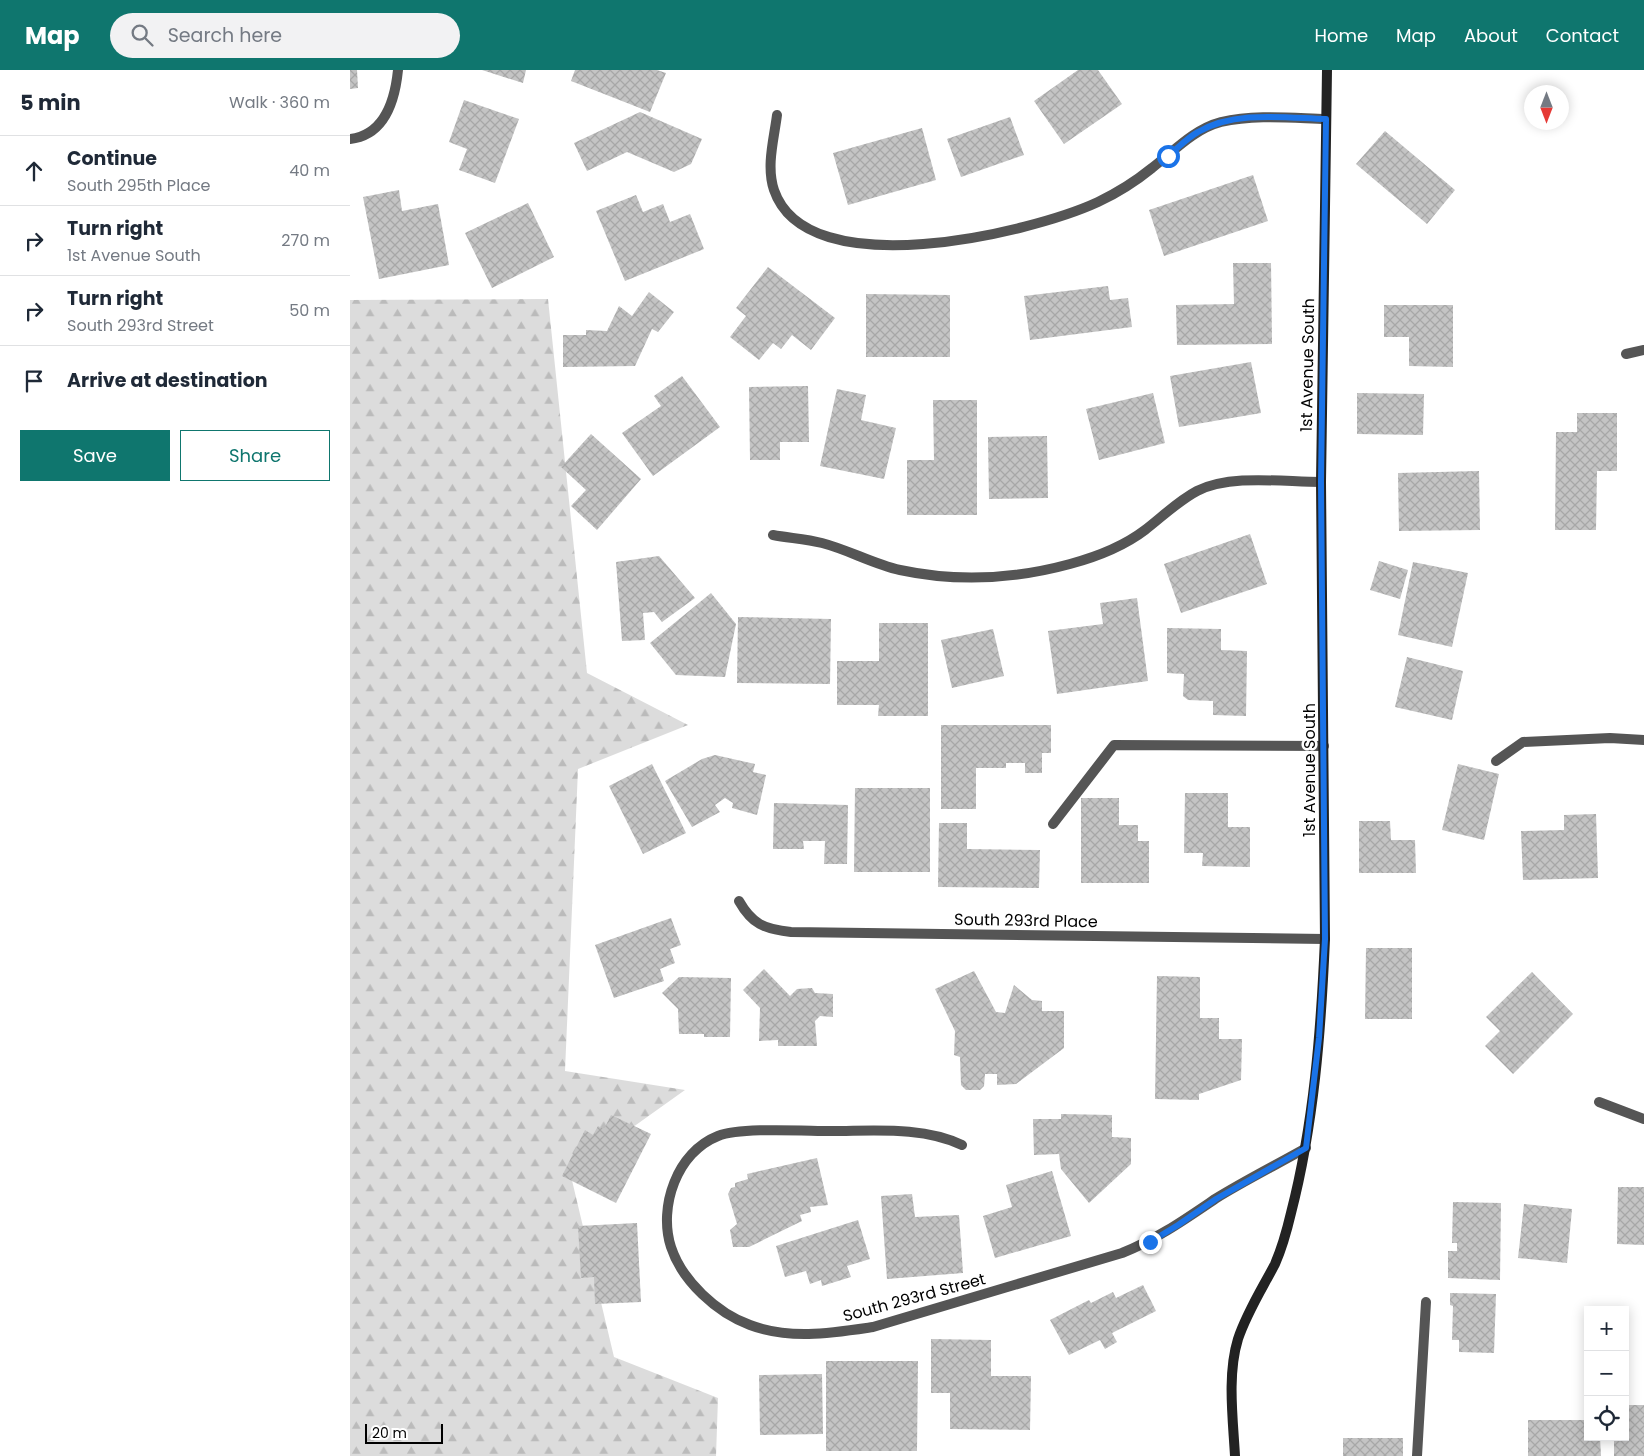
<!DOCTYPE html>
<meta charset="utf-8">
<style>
:root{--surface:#fff;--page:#f2f2f3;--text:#1f2937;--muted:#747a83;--line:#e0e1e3;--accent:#0f766e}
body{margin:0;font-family:Poppins,sans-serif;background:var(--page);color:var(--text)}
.controls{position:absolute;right:15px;bottom:15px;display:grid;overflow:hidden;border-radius:0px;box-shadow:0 2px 12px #0003}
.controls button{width:45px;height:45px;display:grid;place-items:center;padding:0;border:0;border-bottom:1px solid var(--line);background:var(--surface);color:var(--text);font:25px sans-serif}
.compass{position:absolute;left:1174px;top:15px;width:45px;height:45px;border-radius:50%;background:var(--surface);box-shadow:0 2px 12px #0003;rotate:180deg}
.scale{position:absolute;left:15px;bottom:12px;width:78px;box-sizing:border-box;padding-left:5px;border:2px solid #000;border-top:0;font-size:14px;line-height:18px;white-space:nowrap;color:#000;-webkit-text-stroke:4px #fff;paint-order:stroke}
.stop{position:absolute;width:15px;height:15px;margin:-11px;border:4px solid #1a73e8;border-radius:50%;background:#fff}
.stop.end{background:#1a73e8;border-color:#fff;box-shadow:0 1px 5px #0008}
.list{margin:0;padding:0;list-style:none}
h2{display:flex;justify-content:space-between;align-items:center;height:65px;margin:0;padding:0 20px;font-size:21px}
h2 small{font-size:16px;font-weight:400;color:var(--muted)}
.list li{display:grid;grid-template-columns:32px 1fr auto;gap:15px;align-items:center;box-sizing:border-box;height:70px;padding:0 20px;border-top:1px solid var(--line)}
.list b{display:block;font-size:19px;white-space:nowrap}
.list p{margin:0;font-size:16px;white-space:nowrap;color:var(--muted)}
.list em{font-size:16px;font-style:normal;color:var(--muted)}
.actions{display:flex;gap:10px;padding:15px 20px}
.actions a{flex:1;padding:11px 0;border:1px solid var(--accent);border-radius:0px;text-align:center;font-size:18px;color:var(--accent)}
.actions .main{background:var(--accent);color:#fff}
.icon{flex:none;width:28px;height:28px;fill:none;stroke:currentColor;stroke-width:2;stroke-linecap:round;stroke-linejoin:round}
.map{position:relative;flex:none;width:1294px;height:1386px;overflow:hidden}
header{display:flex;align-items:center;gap:30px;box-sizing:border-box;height:70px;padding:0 25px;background:var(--accent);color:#fff}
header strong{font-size:24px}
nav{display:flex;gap:28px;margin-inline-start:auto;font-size:18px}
.search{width:350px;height:45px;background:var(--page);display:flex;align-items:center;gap:12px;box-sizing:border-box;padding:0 18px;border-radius:28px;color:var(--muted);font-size:19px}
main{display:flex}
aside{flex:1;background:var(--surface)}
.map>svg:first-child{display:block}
.forest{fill:url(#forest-firs)}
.building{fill:url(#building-cross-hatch)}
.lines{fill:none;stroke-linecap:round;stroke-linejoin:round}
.lane{stroke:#555;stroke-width:10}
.street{stroke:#555;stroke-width:10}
.secondary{stroke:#222;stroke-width:10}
.route{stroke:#1a73e8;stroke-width:6}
.labels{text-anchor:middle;stroke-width:5;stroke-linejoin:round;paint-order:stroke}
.street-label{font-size:16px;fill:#000;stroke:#fff}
</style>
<header>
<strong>Map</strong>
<div class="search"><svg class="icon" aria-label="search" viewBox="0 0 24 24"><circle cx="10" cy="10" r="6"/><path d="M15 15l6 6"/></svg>Search here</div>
<nav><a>Home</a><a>Map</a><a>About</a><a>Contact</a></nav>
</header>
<main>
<aside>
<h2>5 min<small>Walk · 360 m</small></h2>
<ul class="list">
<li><svg class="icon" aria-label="ahead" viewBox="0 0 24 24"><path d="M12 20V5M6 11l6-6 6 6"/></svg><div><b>Continue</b><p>South 295th Place</p></div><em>40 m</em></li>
<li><svg class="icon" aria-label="right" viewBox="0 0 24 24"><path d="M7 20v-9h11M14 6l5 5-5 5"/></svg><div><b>Turn right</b><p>1st Avenue South</p></div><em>270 m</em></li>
<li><svg class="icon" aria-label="right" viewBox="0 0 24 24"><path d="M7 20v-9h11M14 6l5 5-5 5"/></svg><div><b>Turn right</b><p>South 293rd Street</p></div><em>50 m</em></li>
<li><svg class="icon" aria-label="arrive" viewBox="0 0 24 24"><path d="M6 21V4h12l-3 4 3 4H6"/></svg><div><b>Arrive at destination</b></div></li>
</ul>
<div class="actions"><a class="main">Save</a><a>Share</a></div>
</aside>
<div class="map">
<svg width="1294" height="1386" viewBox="0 0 1294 1386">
<defs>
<pattern id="forest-firs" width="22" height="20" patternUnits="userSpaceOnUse" patternTransform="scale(1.25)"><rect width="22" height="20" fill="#dcdcdc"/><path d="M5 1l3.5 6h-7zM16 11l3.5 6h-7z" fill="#bbb"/></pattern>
<pattern id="building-cross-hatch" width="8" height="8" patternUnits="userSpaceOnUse" patternTransform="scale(1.25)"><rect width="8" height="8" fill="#c4c4c4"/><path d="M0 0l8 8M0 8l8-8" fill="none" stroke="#a7a7a7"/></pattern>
</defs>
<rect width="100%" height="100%" fill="#fff"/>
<!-- forest -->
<path class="forest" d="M198 229 237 603 338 655 228 699 215 1001 335 1020 220 1102 264 1287 368 1328 366 1386H0V230Z"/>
<!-- building -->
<path class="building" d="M0 0H7L8 18 0 19Z
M132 0H176L173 13Z
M225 0H307L316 3 300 42 221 11Z
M728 0H748L772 34 714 74 684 31Z
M114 30 169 49 145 113 109 100 117 79 99 72Z
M290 42 352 69 341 94 324 102 277 82 237 101 224 73Z
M660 47 674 85 611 107 597 69Z
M572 58 586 110 498 135 483 83Z
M1035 61 1105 120 1077 154 1006 94Z
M903 105 918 151 814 186 799 140Z
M49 120 52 141 88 134 99 195 29 209 13 127Z
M286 125 293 142 313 134 320 152 340 144 354 179 275 211 246 141Z
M178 133 204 187 142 218 115 163Z
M883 193H921L922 274 827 275 826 235 884 234Z
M418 197 485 248 461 280 442 265 431 279 423 273 409 290 380 267 396 246 386 238Z
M758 216 760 230 778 228 782 257 680 270 674 226Z
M299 222 324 242 308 262 302 259 285 296 213 297V265H236V260L257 261 269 236 282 246Z
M516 224 600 225V287H516Z
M1034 235H1103V297L1059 296V267H1034Z
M901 292 911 343 829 357 820 306Z
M332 306 370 357 303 406 272 363 311 336 304 326Z
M458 316 459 372H430V390H400L399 317Z
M487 319 516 325 511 350 546 358 534 409 470 396Z
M803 323 815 373 749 390 736 339Z
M1007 323 1074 324 1073 365 1007 364Z
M583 330H627V445H557V390H584Z
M1227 343H1267V401H1247L1246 460H1205L1206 362H1227Z
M241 364 291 409 247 460 221 436 236 420 211 397Z
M697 366 698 428 639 429 638 367Z
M1129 401 1130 460 1049 461 1048 403Z
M900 464 917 514 831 543 814 494Z
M309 486 345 528 312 552 304 542 293 543 295 570 272 571 266 492Z
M1029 491 1058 500 1050 529 1020 520Z
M1063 492 1118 503 1102 577 1048 565Z
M361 523 386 554 375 607 326 605 300 573Z
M787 528 798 611 707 624 698 561 753 554 750 533Z
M388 547 481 549 480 614 387 613Z
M529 553H578V646H528L529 635H487V591H529Z
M817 558 871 559V580L897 581 896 646 863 645V631L838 630 833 626 834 604 817 603Z
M643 559 654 606 602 618 591 570Z
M1057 587 1113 601 1102 650 1045 637Z
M591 655H701V683H692V703H675V693H656V698H626V739H591Z
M365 685 405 694 403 702 416 705 407 745 382 738 383 733 375 728 365 735 370 742 342 757 315 711 352 689Z
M302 694 336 763 293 784 259 716Z
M1108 694 1149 704 1134 770 1092 760Z
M505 718H580V802H504Z
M835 723H878V757H900V797L852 796 853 783H834Z
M731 728H769V755H788V771H799V813H731Z
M424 733 498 735 497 794H474L475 771H453L454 779H423Z
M1246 744 1248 808 1173 810 1171 761 1214 760V745Z
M1009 751H1040L1041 770H1065L1066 803H1009Z
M589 753H617V779L690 780 689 818 588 817Z
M321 848 331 875 320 879 325 893 310 899 314 911 264 928 245 875Z
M1016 878H1062V949H1015Z
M414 899 440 926 447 919 462 918 465 923 483 924V947L470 946 465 951 467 976H428V970L409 971 410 938 393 920Z
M624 901 646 942 655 943 664 915 682 930 692 931V941H714V978L666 1014 647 1015V1004H635L634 1016 630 1020H616L611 1015 610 987 604 985 605 961 585 919Z
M1182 902 1223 944 1163 1004 1135 976 1150 961 1136 947Z
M807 906 850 907V948H869V969H892L891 1010 849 1024V1030L805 1029Z
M329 907 381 908 380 967H354V964H329L328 939 312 923Z
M711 1044 762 1045V1067L781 1068V1094L739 1133 711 1099 709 1084 684 1085 683 1049H711Z
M261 1045 301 1064 266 1133 212 1106 235 1060 243 1065 248 1056 254 1059Z
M467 1088 478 1135 460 1137 461 1142 450 1145 452 1151 399 1177H383L380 1160 387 1154 378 1124 381 1118 385 1117V1113L398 1109 397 1104Z
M702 1101 721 1166 645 1188 633 1146 662 1137 656 1115Z
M1268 1117H1294V1175L1267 1174Z
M562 1124 565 1147 609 1145 613 1203 537 1209 531 1126Z
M1103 1132 1151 1133 1150 1210 1098 1208V1181H1107V1173H1102Z
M1174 1134 1222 1139 1217 1193 1168 1188Z
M508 1150 520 1189 497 1196 501 1207 472 1216 471 1210 460 1214 456 1201 435 1207 426 1176Z
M287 1153 291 1232 245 1234 244 1207 231 1208 228 1156Z
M793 1215 806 1241 762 1263 767 1272 755 1279 750 1270 719 1285 700 1250 739 1230 741 1233 763 1222 766 1228Z
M1100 1223 1146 1224 1144 1283 1109 1282V1270H1102L1103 1236 1100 1235Z
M581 1269 641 1270V1306H681L680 1360 600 1359V1323H581Z
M476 1291H568L567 1381H476Z
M472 1304 473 1364 410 1365 409 1305Z
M1275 1335H1294V1386H1264V1367H1275Z
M1178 1350H1238V1367H1250L1251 1386H1178Z
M993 1368H1053V1386H993Z"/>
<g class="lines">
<!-- lane -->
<path class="lane" d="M1276 284 1294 280
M703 754 764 675 974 676
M1067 1386 1076 1232"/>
<!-- street -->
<path class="street" d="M427 45C424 69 416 96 424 120 457 217 681 163 748 132 767 123 786 111 802 98 824 81 844 59 871 52 905 44 942 48 976 49
M0 69C35 65 45 30 48 0
M423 465C439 468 456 469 472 473 499 480 523 494 550 500 606 512 665 509 720 494 746 487 774 476 795 460 812 447 828 431 847 421 881 404 933 412 971 412
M1146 691 1173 672 1260 668 1294 670
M389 831C402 854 414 859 441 862L975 869
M1249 1032 1294 1049
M612 1075C573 1056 523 1061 481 1061 455 1061 391 1057 368 1066 327 1082 308 1137 321 1177 332 1211 367 1243 400 1255 440 1270 482 1263 523 1257L772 1183C807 1169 834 1150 865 1129 894 1111 926 1095 956 1078"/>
<!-- secondary -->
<path class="secondary" d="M885 1386C883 1349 877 1305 888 1269 897 1242 912 1219 925 1194 932 1178 937 1160 941 1143 964 1054 971 961 975 869L971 412 977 0"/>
</g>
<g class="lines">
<!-- route -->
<path class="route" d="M800 1172 828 1155 866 1129 956 1078 969 968 975 869 971 412 976 49C936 48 885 40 848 62 837 68 828 78 818 86"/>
</g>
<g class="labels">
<!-- street labels -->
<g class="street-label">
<text transform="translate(957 295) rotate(-89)" y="6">1st Avenue South</text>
<text transform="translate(959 700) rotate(-90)" y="6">1st Avenue South</text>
<text transform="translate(676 850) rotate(1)" y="6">South 293rd Place</text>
<text transform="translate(564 1227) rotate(-15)" y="6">South 293rd Street</text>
</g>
</g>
</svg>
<div class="controls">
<button>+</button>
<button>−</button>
<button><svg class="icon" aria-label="locate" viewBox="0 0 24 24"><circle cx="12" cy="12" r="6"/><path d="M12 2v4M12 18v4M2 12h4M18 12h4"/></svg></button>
</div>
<svg class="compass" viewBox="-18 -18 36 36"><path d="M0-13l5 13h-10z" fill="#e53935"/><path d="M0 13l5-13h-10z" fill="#747a83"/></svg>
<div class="scale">20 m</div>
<div class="stop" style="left:818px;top:86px"></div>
<div class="stop end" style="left:800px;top:1172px"></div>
</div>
</main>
